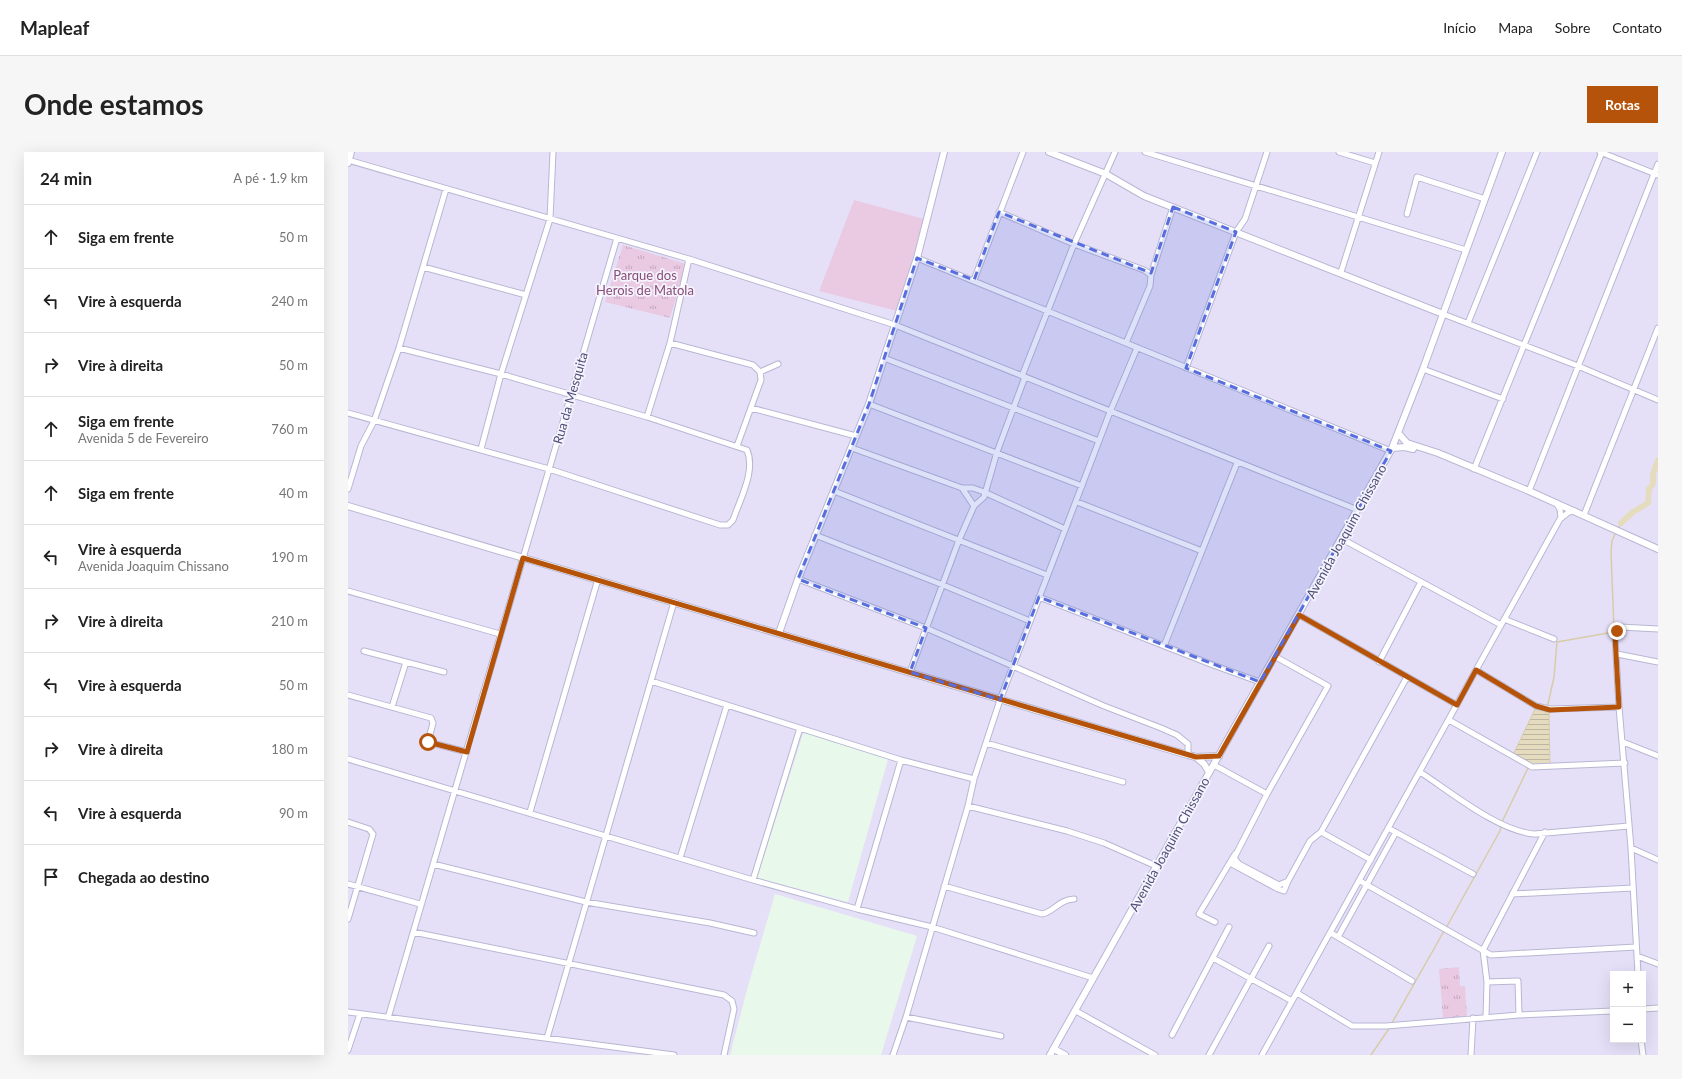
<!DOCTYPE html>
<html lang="pt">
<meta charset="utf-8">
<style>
:root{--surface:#fff;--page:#f6f6f6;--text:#222;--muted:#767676;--line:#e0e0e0;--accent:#b45309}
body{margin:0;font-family:Lato,sans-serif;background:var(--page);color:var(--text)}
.controls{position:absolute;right:12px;bottom:12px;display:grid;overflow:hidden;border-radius:0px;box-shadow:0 4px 16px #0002}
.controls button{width:36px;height:36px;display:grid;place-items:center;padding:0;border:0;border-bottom:1px solid var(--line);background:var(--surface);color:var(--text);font:20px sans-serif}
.stop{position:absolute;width:12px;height:12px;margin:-9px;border:3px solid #b45309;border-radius:50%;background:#fff}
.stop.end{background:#b45309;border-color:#fff;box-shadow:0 1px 4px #0008}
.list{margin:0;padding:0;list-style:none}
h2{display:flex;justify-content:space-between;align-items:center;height:52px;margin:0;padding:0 16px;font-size:17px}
h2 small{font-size:13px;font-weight:400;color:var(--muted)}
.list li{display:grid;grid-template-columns:26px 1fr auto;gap:12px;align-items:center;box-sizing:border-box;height:64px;padding:0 16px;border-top:1px solid var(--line)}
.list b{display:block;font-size:15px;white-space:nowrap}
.list p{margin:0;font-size:13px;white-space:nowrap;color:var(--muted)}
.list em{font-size:13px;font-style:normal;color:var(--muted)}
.icon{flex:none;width:22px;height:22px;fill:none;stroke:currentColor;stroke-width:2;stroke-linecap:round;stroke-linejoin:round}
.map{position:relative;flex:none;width:1310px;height:903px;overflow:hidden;border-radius:0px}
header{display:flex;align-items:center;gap:24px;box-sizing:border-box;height:56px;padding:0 20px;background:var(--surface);border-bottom:1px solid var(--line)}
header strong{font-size:19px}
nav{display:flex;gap:22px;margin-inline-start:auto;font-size:14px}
.intro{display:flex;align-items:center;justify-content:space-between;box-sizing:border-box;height:96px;padding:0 24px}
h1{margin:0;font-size:28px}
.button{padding:10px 18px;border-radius:0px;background:var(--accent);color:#fff;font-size:14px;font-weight:700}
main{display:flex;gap:24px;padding:0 24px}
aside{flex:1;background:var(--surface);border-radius:0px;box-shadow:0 4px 16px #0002}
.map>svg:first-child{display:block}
.residential{fill:#e5e0f8;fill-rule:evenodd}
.education{fill:#e8f9ec}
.grass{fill:url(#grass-tufts)}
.garden{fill:#eacae3}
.water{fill:url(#water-rules);stroke:#d7cca7}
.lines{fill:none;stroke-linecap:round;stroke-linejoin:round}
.stream{stroke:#d7cca7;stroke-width:1.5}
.canal{stroke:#e5dcc0;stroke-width:6}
.minor-casing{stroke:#b8b7d3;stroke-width:7}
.tertiary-casing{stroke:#b8b7d3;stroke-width:8}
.minor{stroke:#fff;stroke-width:5}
.tertiary{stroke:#fff;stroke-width:6}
.route{stroke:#b45309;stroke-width:5}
.marked{fill:#586ede;fill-opacity:0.2;stroke:#586ede;stroke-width:3;stroke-dasharray:8 5;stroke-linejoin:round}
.labels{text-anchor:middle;stroke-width:3.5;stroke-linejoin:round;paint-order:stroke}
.park-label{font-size:13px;fill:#884d75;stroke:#f5f3fe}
.street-label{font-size:13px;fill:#4f5077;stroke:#f5f3fe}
</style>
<header>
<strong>Mapleaf</strong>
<nav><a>Início</a><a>Mapa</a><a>Sobre</a><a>Contato</a></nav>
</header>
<div class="intro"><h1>Onde estamos</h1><a class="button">Rotas</a></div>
<main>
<aside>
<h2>24 min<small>A pé · 1.9 km</small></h2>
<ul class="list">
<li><svg class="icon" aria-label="ahead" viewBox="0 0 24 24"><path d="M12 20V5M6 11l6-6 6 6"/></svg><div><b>Siga em frente</b></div><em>50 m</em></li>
<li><svg class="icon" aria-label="left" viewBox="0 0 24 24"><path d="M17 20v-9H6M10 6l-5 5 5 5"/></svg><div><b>Vire à esquerda</b></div><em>240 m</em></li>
<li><svg class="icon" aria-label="right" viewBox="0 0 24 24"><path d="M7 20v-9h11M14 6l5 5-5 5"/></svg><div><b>Vire à direita</b></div><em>50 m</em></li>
<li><svg class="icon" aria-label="ahead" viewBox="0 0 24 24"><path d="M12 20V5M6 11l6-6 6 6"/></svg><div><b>Siga em frente</b><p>Avenida 5 de Fevereiro</p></div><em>760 m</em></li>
<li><svg class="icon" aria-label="ahead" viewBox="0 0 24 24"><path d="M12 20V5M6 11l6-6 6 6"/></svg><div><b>Siga em frente</b></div><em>40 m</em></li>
<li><svg class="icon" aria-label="left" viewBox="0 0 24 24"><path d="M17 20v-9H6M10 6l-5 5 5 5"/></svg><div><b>Vire à esquerda</b><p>Avenida Joaquim Chissano</p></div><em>190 m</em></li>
<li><svg class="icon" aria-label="right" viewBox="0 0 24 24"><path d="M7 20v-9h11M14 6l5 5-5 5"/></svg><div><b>Vire à direita</b></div><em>210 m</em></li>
<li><svg class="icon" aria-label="left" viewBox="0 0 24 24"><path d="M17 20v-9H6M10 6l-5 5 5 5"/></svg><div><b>Vire à esquerda</b></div><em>50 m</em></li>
<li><svg class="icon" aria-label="right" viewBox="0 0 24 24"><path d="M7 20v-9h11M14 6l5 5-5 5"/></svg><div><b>Vire à direita</b></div><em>180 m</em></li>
<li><svg class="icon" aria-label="left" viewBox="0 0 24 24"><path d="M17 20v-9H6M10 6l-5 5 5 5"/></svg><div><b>Vire à esquerda</b></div><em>90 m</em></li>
<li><svg class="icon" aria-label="arrive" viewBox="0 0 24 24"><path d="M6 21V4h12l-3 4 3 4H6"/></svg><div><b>Chegada ao destino</b></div></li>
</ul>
</aside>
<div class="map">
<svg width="1310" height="903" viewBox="0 0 1310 903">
<defs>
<pattern id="grass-tufts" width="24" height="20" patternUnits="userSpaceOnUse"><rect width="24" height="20" fill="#eacae3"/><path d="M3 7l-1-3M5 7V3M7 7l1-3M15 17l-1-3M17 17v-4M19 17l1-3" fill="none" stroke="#c0a6bd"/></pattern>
<pattern id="water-rules" width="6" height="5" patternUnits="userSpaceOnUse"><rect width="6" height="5" fill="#e5dcc0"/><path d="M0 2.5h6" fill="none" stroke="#bcb5a1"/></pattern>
</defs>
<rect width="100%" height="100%" fill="#f0ecfc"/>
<!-- residential -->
<path class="residential" d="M0 0H1310V903H0ZM1265 822H1295V888H1265Z"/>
<!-- education -->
<path class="education" d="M456 579 540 607 500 750 409 726Z
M427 742 569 784 533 903H382L400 834Z"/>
<!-- grass -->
<path class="grass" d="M275 93 338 112 322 166 257 150Z
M1111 815 1112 834H1117L1119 864 1095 866 1091 817Z"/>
<!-- garden -->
<path class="garden" d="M506 48 576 67 549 159 471 139Z"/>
<!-- water -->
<path class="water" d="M1187 557 1201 560 1202 614H1185L1165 603Z"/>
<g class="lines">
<!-- stream -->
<path class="stream" d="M1270 377 1273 371
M1198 561 1206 525 1209 490 1260 481 1266 477 1263 400 1264 389 1268 380
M1154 670 1181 614
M1098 776 1152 679 1153 674
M1044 871 1096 779
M1023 903 1042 875"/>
<!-- canal -->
<path class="canal" d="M1273 371 1285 360 1300 351 1301 337 1305 332V322L1310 308"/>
<defs>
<path id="minor" d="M797 0 1118 98
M991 0 1027 11
M1252 0 1310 23
M0 8 341 107 547 173 1010 358
M651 60 726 92 796 118 803 123
M1059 62 1069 25 1137 47
M569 106 1043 299
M75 115 178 143
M993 120 1031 0
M626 128 675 0
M1095 162 1230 214 1310 248
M1120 171 1189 0
M322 191 405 213 412 220 413 228 389 294
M778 191 802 134 803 123 825 55
M536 206 751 289
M838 216 888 80 897 67 919 0
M1075 217 1155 247
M412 220 430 212
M674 224 726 92 767 0
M521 252 734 334
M403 256 508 284
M0 261 201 317 372 373H380L385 368C392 347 408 319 399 298L299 265 153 222 51 196
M299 265 322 191 341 107
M504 296 614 336H625L636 340 717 377
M133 297 153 222 202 67 205 0
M1126 317 1254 0
M0 337 13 294 26 269 51 196 98 37
M486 339 699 423
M1181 339 1310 12
M729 350 854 399
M1208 351 1212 357 1213 366
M626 354 636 345 649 300 677 225
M1236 363 1310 176
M467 383 595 433 682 469
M994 387 1153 473
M450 427 578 476 756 554 813 576 829 583 840 592V603
M0 439 152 482
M691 445 865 513 912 530
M951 463 1109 553
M1156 467 1206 487
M816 494 889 311
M16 499 96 520
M1269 502 1310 510
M928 505 980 534 919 642 886 706 891 712 931 733 940 729 962 689 973 680 1059 525
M1031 510 1073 430
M1128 518 1188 554 1202 557 1271 555
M562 520 611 388 626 354 614 336
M303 529 553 608 626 627
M0 543 83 566 85 571 80 590 119 600
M44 555 58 510
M1101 568 1184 615 1277 611
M1275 590 1310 604
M638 591 775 630
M0 607 405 728 509 757 584 775 745 826
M866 613 919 642
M1072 620C1103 640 1150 679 1186 682L1281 674
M620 654 719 679 756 691 808 714
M182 660 250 427
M0 670 21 677 25 682 0 767
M1040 676 1125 722
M973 680 1023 708
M1283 696 1310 708
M332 706 379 553
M882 711 930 737 936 739 940 729
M85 712 238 750 362 771 406 781
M405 728 452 576
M1012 729 1143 803 1288 795
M0 732 72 752
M596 734 694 762C706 760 710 748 726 747
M1164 742 1285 736
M509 757 553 608
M867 770 851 762 887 702
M65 780 376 843 384 849 386 857 376 903
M983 781 1064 829
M990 785 1048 680
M1289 804 1310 812
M865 806 944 849
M1290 822 1283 696 1271 555 1267 484 1272 475 1310 477
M1139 830 1170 829 1171 863
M949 841 1004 874H1038L1171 863 1265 859
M1295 857 1310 856
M728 859 807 903
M0 860 326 903
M558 865 653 884
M1138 865 1139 830 1135 798 1197 680
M40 866 269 86
M824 883 881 775
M199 886 326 450
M1293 888 1295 903
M0 898 12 862
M545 903 558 865 620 654 626 627 652 548 762 260 789 196
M861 903 921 794
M914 903 1212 367 1221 360 1227 359
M1123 903 1125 866"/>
<path id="tertiary" d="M701 0 758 22 796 44 1095 162
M0 11 3 0
M1051 282 1059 291 1090 301 1181 339 1310 397
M1044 296 1057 295 1065 297
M0 354 840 603 848 605 871 604
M431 481 450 427 521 252 569 106 596 0
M848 605 856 612 861 620
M706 897 717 903
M702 903 1044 296 1075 217 1154 0"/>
</defs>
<!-- minor casing -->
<use href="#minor" class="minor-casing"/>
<!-- tertiary casing -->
<use href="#tertiary" class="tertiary-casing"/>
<!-- minor -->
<use href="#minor" class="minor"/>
<!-- tertiary -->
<use href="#tertiary" class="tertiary"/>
</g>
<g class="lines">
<!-- route -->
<path class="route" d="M80 590 119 600 175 406 848 605 871 604 951 463 1109 553 1128 518 1188 554 1202 558 1271 555 1267 484 1269 479"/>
</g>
<!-- marked area -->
<path class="marked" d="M825 55 888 80 838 216 1043 299 912 530 691 445 652 548 562 520 578 476 450 427 521 252 569 106 626 128 651 60 803 121Z"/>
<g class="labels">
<!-- park labels -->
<g class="park-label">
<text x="297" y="128">Parque dos<tspan x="297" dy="15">Herois de Matola</tspan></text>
</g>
<!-- street labels -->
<g class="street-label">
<text transform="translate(222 246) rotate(-74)" y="5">Rua da Mesquita</text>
<text transform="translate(998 379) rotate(-61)" y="5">Avenida Joaquim Chissano</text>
<text transform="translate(821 692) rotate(-61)" y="5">Avenida Joaquim Chissano</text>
</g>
</g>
</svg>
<div class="controls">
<button>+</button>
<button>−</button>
</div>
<div class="stop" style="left:80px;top:590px"></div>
<div class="stop end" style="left:1269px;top:479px"></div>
</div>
</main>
